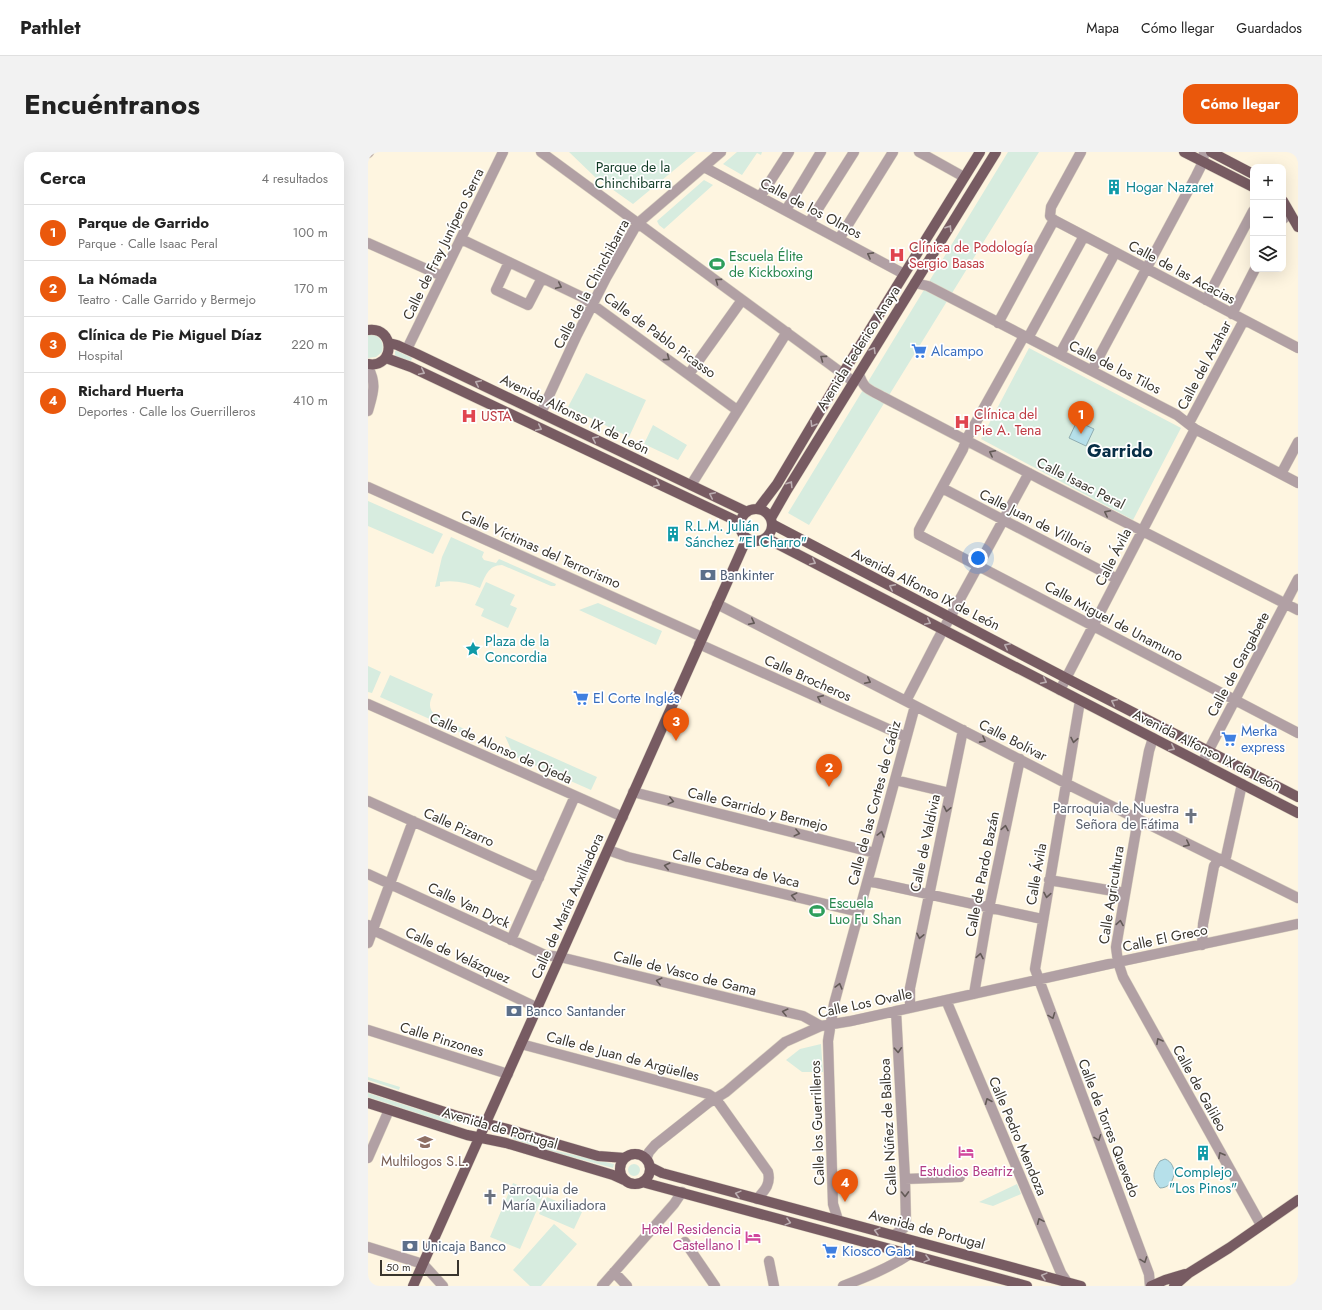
<!DOCTYPE html>
<html lang="es">
<meta charset="utf-8">
<style>
:root{--surface:#fff;--page:#f2f2f2;--text:#222;--muted:#767676;--line:#e0e0e0;--accent:#ea580c}
body{margin:0;font-family:Jost,sans-serif;background:var(--page);color:var(--text)}
.controls{position:absolute;right:12px;top:12px;display:grid;overflow:hidden;border-radius:8px;box-shadow:0 4px 16px #0002}
.controls button{width:36px;height:36px;display:grid;place-items:center;padding:0;border:0;border-bottom:1px solid var(--line);background:var(--surface);color:var(--text);font:20px sans-serif}
.scale{position:absolute;left:12px;bottom:10px;width:79px;box-sizing:border-box;padding-left:4px;border:2px solid #39352d;border-top:0;font-size:11px;line-height:14px;white-space:nowrap;color:#39352d;-webkit-text-stroke:3px #fff;paint-order:stroke}
.you{position:absolute;left:610px;top:406px;width:14px;height:14px;margin:-10px;border:3px solid #fff;border-radius:50%;background:#1a73e8;box-shadow:0 0 0 6px #1a73e833}
.badge{display:grid;place-items:center;width:26px;height:26px;border-radius:50%;background:var(--accent);color:#fff;font-size:13px;font-weight:700}
.pin{position:absolute;translate:-50% -33px;filter:drop-shadow(0 1px 2px #0008)}
.pin::after{content:'';position:absolute;top:21px;width:14px;height:12px;background:inherit;clip-path:polygon(0 0,100% 0,50% 100%)}
.list{margin:0;padding:0;list-style:none}
h2{display:flex;justify-content:space-between;align-items:center;height:52px;margin:0;padding:0 16px;font-size:17px}
h2 small{font-size:13px;font-weight:400;color:var(--muted)}
.list li{display:grid;grid-template-columns:26px 1fr auto;gap:12px;align-items:center;box-sizing:border-box;height:56px;padding:0 16px;border-top:1px solid var(--line)}
.list b{display:block;font-size:15px;white-space:nowrap}
.list p{margin:0;font-size:13px;white-space:nowrap;color:var(--muted)}
.list em{font-size:13px;font-style:normal;color:var(--muted)}
.icon{flex:none;width:22px;height:22px;fill:none;stroke:currentColor;stroke-width:2;stroke-linecap:round;stroke-linejoin:round}
.map{position:relative;flex:none;width:930px;height:1134px;overflow:hidden;border-radius:12px}
header{display:flex;align-items:center;gap:24px;box-sizing:border-box;height:56px;padding:0 20px;background:var(--surface);border-bottom:1px solid var(--line)}
header strong{font-size:19px}
nav{display:flex;gap:22px;margin-inline-start:auto;font-size:14px}
.intro{display:flex;align-items:center;justify-content:space-between;box-sizing:border-box;height:96px;padding:0 24px}
h1{margin:0;font-size:28px}
.button{padding:10px 18px;border-radius:12px;background:var(--accent);color:#fff;font-size:14px;font-weight:700}
main{display:flex;gap:24px;padding:0 24px}
aside{flex:1;background:var(--surface);border-radius:12px;box-shadow:0 4px 16px #0002}
.map>svg:first-child{display:block}
.green{fill:#d7ecdf}
.water{fill:#b6e0ea;stroke:#90adb1}
.lines{fill:none;stroke-linecap:round;stroke-linejoin:round}
.minor-casing{stroke:#dbd2c0;stroke-width:11}
.major-casing{stroke:#dbd2c0;stroke-width:11}
.minor{stroke:#b1a0a4;stroke-width:10}
.major{stroke:#775b62;stroke-width:10}
.oneway{stroke:#bbadb0}
.oneway2{stroke:#635a57}
.labels{text-anchor:middle;stroke-width:3.5;stroke-linejoin:round;paint-order:stroke}
.park-label{font-size:14px;fill:#0f3924;stroke:#fff}
.culture-label{font-size:14px;fill:#0d838f;stroke:#fff;text-anchor:start}
.street-label{font-size:14px;fill:#39352d;stroke:#fff}
.health-label{font-size:14px;fill:#be3a42;stroke:#fff;text-anchor:start}
.leisure-label{font-size:14px;fill:#27864d;stroke:#fff;text-anchor:start}
.shop-label{font-size:14px;fill:#366cbe;stroke:#fff;text-anchor:start}
.service-label{font-size:14px;fill:#4e5e75;stroke:#fff;text-anchor:start}
.worship-label{font-size:14px;fill:#5b616d;stroke:#fff;text-anchor:end}
.education-label{font-size:14px;fill:#785e54;stroke:#fff}
.hotel-label{font-size:14px;fill:#b23c85;stroke:#fff}
.district-label{font-size:18px;font-weight:bold;fill:#072e46;stroke:#fff}
</style>
<header>
<strong>Pathlet</strong>
<nav><a>Mapa</a><a>Cómo llegar</a><a>Guardados</a></nav>
</header>
<div class="intro"><h1>Encuéntranos</h1><a class="button">Cómo llegar</a></div>
<main>
<aside>
<h2>Cerca<small>4 resultados</small></h2>
<ul class="list">
<li><span class="badge">1</span><div><b>Parque de Garrido</b><p>Parque · Calle Isaac Peral</p></div><em>100 m</em></li>
<li><span class="badge">2</span><div><b>La Nómada</b><p>Teatro · Calle Garrido y Bermejo</p></div><em>170 m</em></li>
<li><span class="badge">3</span><div><b>Clínica de Pie Miguel Díaz</b><p>Hospital</p></div><em>220 m</em></li>
<li><span class="badge">4</span><div><b>Richard Huerta</b><p>Deportes · Calle los Guerrilleros</p></div><em>410 m</em></li>
</ul>
</aside>
<div class="map">
<svg width="930" height="1134" viewBox="0 0 930 1134">
<rect width="100%" height="100%" fill="#fef5e0"/>
<!-- green -->
<path class="green" d="M201 0H328L265 52 227 25Z
M369 0H394L393 3 389 1 374 23 355 12Z
M640 0H671L441 373 420 361Z
M336 28 345 33 296 77 291 73 289 69Z
M0 183C11 181 17 190 14 200L8 205 0 206Z
M661 196 813 276 765 368 613 287Z
M27 199H29L44 206 43 209 27 204Z
M218 221 278 248 261 285 200 255Z
M285 273 319 293 310 308 276 292Z
M0 349 75 382 65 402 0 374Z
M83 385 116 400 114 405 116 408 128 411 131 407 188 432 187 434H183L134 413C120 413 117 425 112 436 98 430 86 428 72 430V434L67 435 74 405Z
M118 430 147 443 142 453 149 456 140 476 113 464 116 457 107 453Z
M230 451 294 479 288 493 211 458Z
M0 514 13 520 4 541 0 540Z
M22 523 65 542C61 551 60 557 68 564L103 580V582L100 584 12 545Z
M137 584 229 625 223 638 146 604Z
M453 892 455 920H434L418 908 432 897Z
M0 925 32 935 31 938 0 928Z
M0 941 83 968 82 972 0 945Z
M146 984 189 999 246 1012 245 1016 189 1001 145 987Z
M260 1018a6 6 0 1 1 12 0a6 6 0 1 1-12 0Z
M145 1031 175 1044 152 1097 122 1085Z
M649 1032 653 1042 625 1054 611 1050Z
M179 1045 214 1060 206 1077 171 1062Z
M186 1072 209 1092 173 1134H162L145 1118Z"/>
<!-- water -->
<path class="water" d="M709 269 726 277 718 294 701 286Z
M797 1007C811 1012 808 1036 792 1036 783 1026 785 1019 792 1009Z"/>
<g class="lines">
<defs>
<path id="minor" d="M173 0 486 230
M551 0 596 25
M713 0 683 55 682 64 686 68 930 196
M0 1 1 0
M336 15 536 122
M392 45 421 0
M418 58 453 0
M915 67 922 62
M441 71 486 0
M93 87 214 145 369 258
M471 87 525 0
M0 91 74 124
M141 110 128 138 160 153 174 126
M547 131 560 134 809 263 827 277 930 331
M838 148 885 59
M864 162 887 117
M630 171 686 68
M656 184 598 288 595 297 553 374 551 378V383L930 581
M660 186 716 84
M39 197 135 0
M692 202 747 101
M0 215C9 232 5 241 0 259
M724 218 828 24 835 10 836 0
M321 222 374 148
M491 222C496 238 501 237 515 245L676 329 930 458
M173 261 209 183 238 126 269 72 353 0
M821 271 876 168
M913 322 930 290
M323 333 419 180
M0 335 334 485
M574 336 749 427
M349 452 707 636 930 746
M331 492 538 585
M692 538 827 277
M538 549 569 489 661 321
M712 549 667 817 781 1122 782 1134
M0 552 255 665
M785 586 781 599 770 658V667L748 795 750 810 755 825 893 1073
M834 611 930 427
M527 628 582 641
M265 640 507 701
M0 649 171 726
M240 698 260 705 491 760
M0 722 177 803 192 805 435 864 453 874
M681 728 757 741
M500 729 674 767
M0 773 5 778 170 856
M143 788 207 644
M0 791 45 669
M834 793 835 772 846 714 850 708 858 705 874 632
M606 842 619 766 652 607
M578 848 693 1121 699 1130
M542 856V836L595 578
M0 878 140 922
M153 892 340 942 348 947 400 1020C403 1032 397 1038 389 1047
M0 1006 21 958
M278 1007 281 1000 287 993 340 951 358 940 417 890 453 874 483 869 750 810 930 772
M537 1027 592 1025
M470 1068 465 1052 460 889 466 852 547 554
M526 1083 536 1076 538 1072 537 1027 528 859
M317 1090 347 1134
M0 1095 55 1112 75 1134
M401 1109 406 1134
M246 1120 259 1134
M234 1134 306 1052 314 1040
M475 1134C498 1125 521 1116 542 1102"/>
<path id="major" d="M816 0 885 35
M843 0 885 22
M915 49 930 75
M0 178C28 174 27 217 0 212
M21 191 29 193 49 202 379 360
M18 206 43 215 373 371
M390 357 409 332 475 221 612 0
M372 373a16 16 0 1 1 32 0a16 16 0 1 1-32 0Z
M403 366 419 338 628 0
M404 372 698 526 930 645
M398 386 930 661
M0 935 89 964 143 978 192 993 230 1004 257 1006
M0 951 99 983 138 991 245 1023 256 1028
M252 1017a15 15 0 1 1 30 0a15 15 0 1 1-30 0Z
M282 1015 294 1021 713 1134
M274 1030 659 1134
M45 1134 379 386
M783 1134 797 1128 817 1122
M806 1134 821 1121 861 1096 930 1048"/>
</defs>
<!-- minor casing -->
<use href="#minor" class="minor-casing"/>
<!-- major casing -->
<use href="#major" class="major-casing"/>
<!-- minor -->
<use href="#minor" class="minor"/>
<!-- major -->
<use href="#major" class="major"/>
</g>
<!-- one-way arrows -->
<defs><path id="oneway-chevron" d="M-2-3.5L2.5 0L-2 3.5" fill="none" stroke-width="1.6" stroke-linecap="round" stroke-linejoin="round"/></defs>
<g class="oneway">
<use href="#oneway-chevron" transform="translate(581 76) rotate(-58)"/>
<use href="#oneway-chevron" transform="translate(505 198) rotate(-59)"/>
<use href="#oneway-chevron" transform="translate(54 220) rotate(26)"/>
<use href="#oneway-chevron" transform="translate(110 231) rotate(-154)"/>
<use href="#oneway-chevron" transform="translate(445 272) rotate(121)"/>
<use href="#oneway-chevron" transform="translate(171 276) rotate(26)"/>
<use href="#oneway-chevron" transform="translate(227 287) rotate(-154)"/>
<use href="#oneway-chevron" transform="translate(289 332) rotate(25)"/>
<use href="#oneway-chevron" transform="translate(422 332) rotate(-58)"/>
<use href="#oneway-chevron" transform="translate(344 343) rotate(-154)"/>
<use href="#oneway-chevron" transform="translate(445 410) rotate(27)"/>
<use href="#oneway-chevron" transform="translate(524 435) rotate(-153)"/>
<use href="#oneway-chevron" transform="translate(560 470) rotate(27)"/>
<use href="#oneway-chevron" transform="translate(639 494) rotate(-153)"/>
<use href="#oneway-chevron" transform="translate(676 529) rotate(27)"/>
<use href="#oneway-chevron" transform="translate(746 550) rotate(-153)"/>
<use href="#oneway-chevron" transform="translate(804 596) rotate(27)"/>
<use href="#oneway-chevron" transform="translate(370 1042) rotate(-165)"/>
<use href="#oneway-chevron" transform="translate(420 1070) rotate(15)"/>
<use href="#oneway-chevron" transform="translate(509 1079) rotate(-165)"/>
<use href="#oneway-chevron" transform="translate(559 1107) rotate(15)"/>
<use href="#oneway-chevron" transform="translate(676 1124) rotate(-165)"/>
</g>
<g class="oneway2">
<use href="#oneway-chevron" transform="translate(502 103) rotate(-152)"/>
<use href="#oneway-chevron" transform="translate(350 129) rotate(-144)"/>
<use href="#oneway-chevron" transform="translate(191 134) rotate(25)"/>
<use href="#oneway-chevron" transform="translate(299 206) rotate(37)"/>
<use href="#oneway-chevron" transform="translate(455 206) rotate(-144)"/>
<use href="#oneway-chevron" transform="translate(624 301) rotate(-153)"/>
<use href="#oneway-chevron" transform="translate(739 361) rotate(-153)"/>
<use href="#oneway-chevron" transform="translate(384 470) rotate(27)"/>
<use href="#oneway-chevron" transform="translate(500 529) rotate(27)"/>
<use href="#oneway-chevron" transform="translate(452 546) rotate(-156)"/>
<use href="#oneway-chevron" transform="translate(615 588) rotate(28)"/>
<use href="#oneway-chevron" transform="translate(706 588) rotate(101)"/>
<use href="#oneway-chevron" transform="translate(303 649) rotate(14)"/>
<use href="#oneway-chevron" transform="translate(579 657) rotate(102)"/>
<use href="#oneway-chevron" transform="translate(637 676) rotate(-79)"/>
<use href="#oneway-chevron" transform="translate(429 681) rotate(14)"/>
<use href="#oneway-chevron" transform="translate(513 682) rotate(-75)"/>
<use href="#oneway-chevron" transform="translate(819 692) rotate(27)"/>
<use href="#oneway-chevron" transform="translate(299 714) rotate(-167)"/>
<use href="#oneway-chevron" transform="translate(679 743) rotate(100)"/>
<use href="#oneway-chevron" transform="translate(426 744) rotate(-167)"/>
<use href="#oneway-chevron" transform="translate(752 771) rotate(-81)"/>
<use href="#oneway-chevron" transform="translate(552 784) rotate(102)"/>
<use href="#oneway-chevron" transform="translate(612 804) rotate(-79)"/>
<use href="#oneway-chevron" transform="translate(291 829) rotate(-166)"/>
<use href="#oneway-chevron" transform="translate(471 834) rotate(-75)"/>
<use href="#oneway-chevron" transform="translate(417 860) rotate(-166)"/>
<use href="#oneway-chevron" transform="translate(684 864) rotate(69)"/>
<use href="#oneway-chevron" transform="translate(791 889) rotate(-119)"/>
<use href="#oneway-chevron" transform="translate(530 898) rotate(87)"/>
<use href="#oneway-chevron" transform="translate(620 949) rotate(-113)"/>
<use href="#oneway-chevron" transform="translate(730 986) rotate(69)"/>
<use href="#oneway-chevron" transform="translate(853 1003) rotate(-119)"/>
<use href="#oneway-chevron" transform="translate(537 1042) rotate(89)"/>
<use href="#oneway-chevron" transform="translate(672 1069) rotate(-114)"/>
<use href="#oneway-chevron" transform="translate(776 1108) rotate(70)"/>
</g>
<!-- icons -->
<defs>
<symbol id="building-bare" viewBox="-9 -9 18 18"><path d="M-4-6H4V6H1V3H-1V6H-4ZM-2.5-4.3h1.7v1.8h-1.7ZM.8-4.3h1.7v1.8H.8ZM-2.5-1h1.7V.8h-1.7ZM.8-1h1.7V.8H.8Z" fill="#0f9aa8" stroke="#fff" stroke-width="2.5" paint-order="stroke"/></symbol>
<symbol id="hospital-bare" viewBox="-9 -9 18 18"><path d="M-5-5h3v3.5h4V-5h3V5h-3V1.5h-4V5h-3Z" fill="#e0444e" stroke="#fff" stroke-width="2.5" paint-order="stroke"/></symbol>
<symbol id="stadium-bare" viewBox="-9 -9 18 18"><path d="M0-5a6.5 5 0 1 0 0 10a6.5 5 0 1 0 0-10ZM-3.5-1.8h7v3.6h-7Z" fill="#2e9e5b" stroke="#fff" stroke-width="2.5" paint-order="stroke"/></symbol>
<symbol id="supermarket-bare" viewBox="-9 -9 18 18"><path d="M-6-5.5h2.5l.6 2H6L4.5 2H-2.5L-4.4-4H-6ZM-1.5 3.2a1.3 1.3 0 1 0 .1 0ZM3 3.2a1.3 1.3 0 1 0 .1 0Z" fill="#3f7fe0" stroke="#fff" stroke-width="2.5" paint-order="stroke"/></symbol>
<symbol id="bank-bare" viewBox="-9 -9 18 18"><path d="M-6-4H6V4H-6ZM0-2.3a2.3 2.3 0 1 0 0 4.6a2.3 2.3 0 1 0 0-4.6Z" fill="#5c6f8a" stroke="#fff" stroke-width="2.5" paint-order="stroke"/></symbol>
<symbol id="sight-bare" viewBox="-9 -9 18 18"><path d="M0-6L1.8-2.2L6-1.7L2.9 1.2L3.7 5.4L0 3.3L-3.7 5.4L-2.9 1.2L-6-1.7L-1.8-2.2Z" fill="#0f9aa8" stroke="#fff" stroke-width="2.5" paint-order="stroke"/></symbol>
<symbol id="church-bare" viewBox="-9 -9 18 18"><path d="M-1.2-6h2.4v3.5h3.3v2.4h-3.3V6h-2.4V-.1h-3.3v-2.4h3.3Z" fill="#6b7280" stroke="#fff" stroke-width="2.5" paint-order="stroke"/></symbol>
<symbol id="school-bare" viewBox="-9 -9 18 18"><path d="M0-5L7-2L0 1L-7-2ZM-4 1L0 2.5L4 1V4Q0 6-4 4Z" fill="#8d6e63" stroke="#fff" stroke-width="2.5" paint-order="stroke"/></symbol>
<symbol id="hotel-bare" viewBox="-9 -9 18 18"><path d="M-6-4.5h1.5V1H6V5H4.5V3h-9V5H-6ZM-4 0a1.8 1.8 0 1 1 3.6 0ZM.5 0V-2.5h3Q6-2.5 6 0Z" fill="#d1479c" stroke="#fff" stroke-width="2.5" paint-order="stroke"/></symbol>
</defs>
<g fill-rule="evenodd">
<use href="#building-bare" x="735" y="24" width="22" height="22"/>
<use href="#hospital-bare" x="518" y="92" width="22" height="22"/>
<use href="#stadium-bare" x="338" y="101" width="22" height="22"/>
<use href="#supermarket-bare" x="540" y="188" width="22" height="22"/>
<use href="#hospital-bare" x="90" y="253" width="22" height="22"/>
<use href="#hospital-bare" x="583" y="259" width="22" height="22"/>
<use href="#building-bare" x="294" y="371" width="22" height="22"/>
<use href="#bank-bare" x="329" y="412" width="22" height="22"/>
<use href="#sight-bare" x="94" y="486" width="22" height="22"/>
<use href="#supermarket-bare" x="202" y="535" width="22" height="22"/>
<use href="#supermarket-bare" x="850" y="576" width="22" height="22"/>
<use href="#church-bare" x="812" y="653" width="22" height="22"/>
<use href="#stadium-bare" x="438" y="748" width="22" height="22"/>
<use href="#bank-bare" x="135" y="848" width="22" height="22"/>
<use href="#school-bare" x="46" y="979" width="22" height="22"/>
<use href="#hotel-bare" x="587" y="989" width="22" height="22"/>
<use href="#building-bare" x="824" y="990" width="22" height="22"/>
<use href="#church-bare" x="111" y="1034" width="22" height="22"/>
<use href="#hotel-bare" x="374" y="1074" width="22" height="22"/>
<use href="#bank-bare" x="31" y="1083" width="22" height="22"/>
<use href="#supermarket-bare" x="451" y="1088" width="22" height="22"/>
</g>
<g class="labels">
<!-- park labels -->
<g class="park-label">
<text x="265" y="20">Parque de la<tspan x="265" dy="16">Chinchibarra</tspan></text>
</g>
<!-- culture labels -->
<g class="culture-label">
<text x="758" y="40">Hogar Nazaret</text>
<text x="317" y="379">R.L.M. Julián<tspan x="317" dy="16">Sánchez "El Charro"</tspan></text>
<text x="117" y="494">Plaza de la<tspan x="117" dy="16">Concordia</tspan></text>
<text x="835" y="1025" text-anchor="middle">Complejo<tspan x="835" dy="16">"Los Pinos"</tspan></text>
</g>
<!-- street labels -->
<g class="street-label">
<text transform="translate(443 56) rotate(28)" y="5">Calle de los Olmos</text>
<text transform="translate(75 92) rotate(-64)" y="5">Calle de Fray Junípero Serra</text>
<text transform="translate(814 120) rotate(28)" y="5">Calle de las Acacias</text>
<text transform="translate(223 132) rotate(-62)" y="5">Calle de la Chinchibarra</text>
<text transform="translate(292 183) rotate(36)" y="5">Calle de Pablo Picasso</text>
<text transform="translate(490 196) rotate(-58)" y="5">Avenida Federico Anaya</text>
<text transform="translate(836 213) rotate(-62)" y="5">Calle del Azahar</text>
<text transform="translate(747 215) rotate(27)" y="5">Calle de los Tilos</text>
<text transform="translate(207 262) rotate(26)" y="5">Avenida Alfonso IX de León</text>
<text transform="translate(713 331) rotate(27)" y="5">Calle Isaac Peral</text>
<text transform="translate(668 369) rotate(27)" y="5">Calle Juan de Villoria</text>
<text transform="translate(173 397) rotate(24)" y="5">Calle Víctimas del Terrorismo</text>
<text transform="translate(745 405) rotate(-63)" y="5">Calle Ávila</text>
<text transform="translate(558 437) rotate(27)" y="5">Avenida Alfonso IX de León</text>
<text transform="translate(746 469) rotate(28)" y="5">Calle Miguel de Unamuno</text>
<text transform="translate(870 512) rotate(-62)" y="5">Calle de Gargabete</text>
<text transform="translate(440 526) rotate(24)" y="5">Calle Brocheros</text>
<text transform="translate(645 588) rotate(27)" y="5">Calle Bolívar</text>
<text transform="translate(133 596) rotate(24)" y="5">Calle de Alonso de Ojeda</text>
<text transform="translate(839 598) rotate(27)" y="5">Avenida Alfonso IX de León</text>
<text transform="translate(506 651) rotate(-75)" y="5">Calle de las Cortes de Cádiz</text>
<text transform="translate(390 657) rotate(14)" y="5">Calle Garrido y Bermejo</text>
<text transform="translate(91 675) rotate(24)" y="5">Calle Pizarro</text>
<text transform="translate(557 691) rotate(-78)" y="5">Calle de Valdivia</text>
<text transform="translate(368 716) rotate(13)" y="5">Calle Cabeza de Vaca</text>
<text transform="translate(614 722) rotate(-79)" y="5">Calle de Pardo Bazán</text>
<text transform="translate(668 722) rotate(-80)" y="5">Calle Ávila</text>
<text transform="translate(743 743) rotate(-81)" y="5">Calle Agricultura</text>
<text transform="translate(101 753) rotate(25)" y="5">Calle Van Dyck</text>
<text transform="translate(199 754) rotate(-66)" y="5">Calle de María Auxiliadora</text>
<text transform="translate(797 786) rotate(-12)" y="5">Calle El Greco</text>
<text transform="translate(90 803) rotate(25)" y="5">Calle de Velázquez</text>
<text transform="translate(317 821) rotate(14)" y="5">Calle de Vasco de Gama</text>
<text transform="translate(497 851) rotate(-12)" y="5">Calle Los Ovalle</text>
<text transform="translate(74 887) rotate(17)" y="5">Calle Pinzones</text>
<text transform="translate(255 904) rotate(15)" y="5">Calle de Juan de Argüelles</text>
<text transform="translate(832 936) rotate(61)" y="5">Calle de Galileo</text>
<text transform="translate(449 971) rotate(-92)" y="5">Calle los Guerrilleros</text>
<text transform="translate(520 975) rotate(-93)" y="5">Calle Núñez de Balboa</text>
<text transform="translate(132 976) rotate(16)" y="5">Avenida de Portugal</text>
<text transform="translate(741 976) rotate(69)" y="5">Calle de Torres Quevedo</text>
<text transform="translate(650 984) rotate(67)" y="5">Calle Pedro Mendoza</text>
<text transform="translate(559 1077) rotate(15)" y="5">Avenida de Portugal</text>
</g>
<!-- health labels -->
<g class="health-label">
<text x="541" y="100">Clínica de Podología<tspan x="541" dy="16">Sergio Basas</tspan></text>
<text x="606" y="267">Clínica del<tspan x="606" dy="16">Pie A. Tena</tspan></text>
<text x="113" y="269">USTA</text>
</g>
<!-- leisure labels -->
<g class="leisure-label">
<text x="361" y="109">Escuela Élite<tspan x="361" dy="16">de Kickboxing</tspan></text>
<text x="461" y="756">Escuela<tspan x="461" dy="16">Luo Fu Shan</tspan></text>
</g>
<!-- shop labels -->
<g class="shop-label">
<text x="563" y="204">Alcampo</text>
<text x="225" y="551">El Corte Inglés</text>
<text x="873" y="584">Merka<tspan x="873" dy="16">express</tspan></text>
<text x="474" y="1104">Kiosco Gabi</text>
</g>
<!-- service labels -->
<g class="service-label">
<text x="352" y="428">Bankinter</text>
<text x="158" y="864">Banco Santander</text>
<text x="54" y="1099">Unicaja Banco</text>
</g>
<!-- worship labels -->
<g class="worship-label">
<text x="811" y="661">Parroquia de Nuestra<tspan x="811" dy="16">Señora de Fátima</tspan></text>
<text x="134" y="1042" text-anchor="start">Parroquia de<tspan x="134" dy="16">María Auxiliadora</tspan></text>
</g>
<!-- education labels -->
<g class="education-label">
<text x="57" y="1014">Multilogos S.L.</text>
</g>
<!-- hotel labels -->
<g class="hotel-label">
<text x="598" y="1024">Estudios Beatriz</text>
<text x="373" y="1082" text-anchor="end">Hotel Residencia<tspan x="373" dy="16">Castellano I</tspan></text>
</g>
<!-- district labels -->
<g class="district-label">
<text x="752" y="305">Garrido</text>
</g>
</g>
</svg>
<div class="controls">
<button>+</button>
<button>−</button>
<button><svg class="icon" aria-label="layers" viewBox="0 0 24 24"><path d="M12 4l9 5-9 5-9-5zM3 14l9 5 9-5"/></svg></button>
</div>
<div class="scale">50 m</div>
<div class="you"></div>
<div class="pin badge" style="left:713px;top:282px">1</div>
<div class="pin badge" style="left:461px;top:635px">2</div>
<div class="pin badge" style="left:308px;top:589px">3</div>
<div class="pin badge" style="left:477px;top:1050px">4</div>
</div>
</main>
